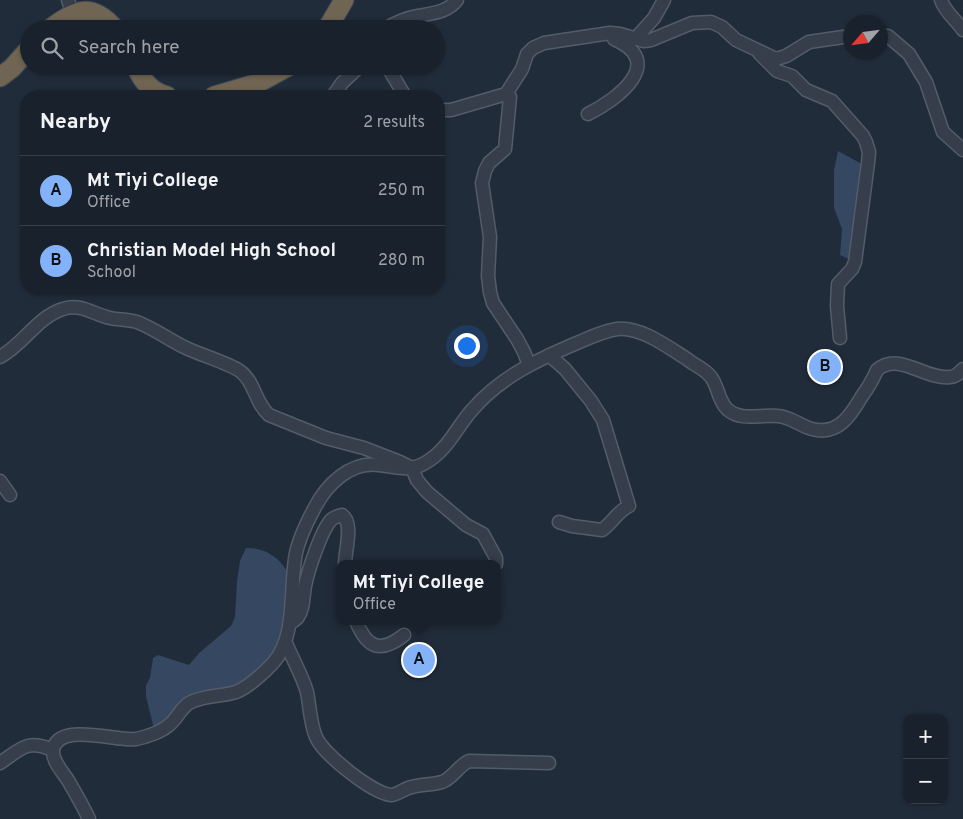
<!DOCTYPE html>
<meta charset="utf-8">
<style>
:root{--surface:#19212c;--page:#262e38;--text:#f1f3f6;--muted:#9fa3a9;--line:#373e48;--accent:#83b2f8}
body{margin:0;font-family:Overpass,sans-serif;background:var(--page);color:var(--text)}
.controls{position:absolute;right:15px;bottom:15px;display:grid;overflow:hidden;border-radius:10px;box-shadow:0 1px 4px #0004}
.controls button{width:45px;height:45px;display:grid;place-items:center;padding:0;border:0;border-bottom:1px solid var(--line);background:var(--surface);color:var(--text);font:25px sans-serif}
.compass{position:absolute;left:843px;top:15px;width:45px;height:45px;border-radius:50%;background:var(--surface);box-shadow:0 1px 4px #0004;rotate:242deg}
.you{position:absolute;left:466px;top:345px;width:18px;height:18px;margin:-12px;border:4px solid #fff;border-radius:50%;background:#1a73e8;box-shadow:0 0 0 8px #1a73e833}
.badge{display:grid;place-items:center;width:32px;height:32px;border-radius:50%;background:var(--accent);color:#111;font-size:16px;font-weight:700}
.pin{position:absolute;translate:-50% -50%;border:2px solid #fff;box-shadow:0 1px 5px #0006}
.popup{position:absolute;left:336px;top:560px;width:165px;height:65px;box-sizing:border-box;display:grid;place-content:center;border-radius:10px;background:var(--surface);filter:drop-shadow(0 1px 4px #0005);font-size:16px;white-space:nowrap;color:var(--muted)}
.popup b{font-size:19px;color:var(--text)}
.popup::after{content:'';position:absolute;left:50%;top:100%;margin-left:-10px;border:10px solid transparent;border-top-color:var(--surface)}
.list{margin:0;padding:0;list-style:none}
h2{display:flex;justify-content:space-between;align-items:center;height:65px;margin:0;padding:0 20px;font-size:21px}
h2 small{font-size:16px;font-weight:400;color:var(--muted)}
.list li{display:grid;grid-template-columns:32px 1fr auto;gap:15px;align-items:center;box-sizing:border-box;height:70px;padding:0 20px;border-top:1px solid var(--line)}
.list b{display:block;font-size:19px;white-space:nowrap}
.list p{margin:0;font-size:16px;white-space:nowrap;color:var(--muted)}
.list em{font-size:16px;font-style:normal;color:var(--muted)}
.icon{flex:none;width:28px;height:28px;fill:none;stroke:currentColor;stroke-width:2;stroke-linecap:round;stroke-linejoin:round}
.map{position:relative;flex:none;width:963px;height:819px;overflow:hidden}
.search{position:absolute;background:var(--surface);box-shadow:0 1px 4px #0004;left:20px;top:20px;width:425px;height:55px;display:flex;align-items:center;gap:12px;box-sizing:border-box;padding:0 18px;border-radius:28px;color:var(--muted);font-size:19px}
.panel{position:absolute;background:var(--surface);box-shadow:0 1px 4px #0004;left:20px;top:90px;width:425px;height:205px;border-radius:20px}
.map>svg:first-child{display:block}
.water{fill:#354761}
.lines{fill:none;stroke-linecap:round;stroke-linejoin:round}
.minor-casing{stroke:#535c68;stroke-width:15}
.highway-casing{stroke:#404955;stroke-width:21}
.minor{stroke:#353e4a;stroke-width:12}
.highway{stroke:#706452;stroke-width:19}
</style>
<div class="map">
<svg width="963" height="819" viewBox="0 0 963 819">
<rect width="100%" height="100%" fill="#212c3a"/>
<!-- water -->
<path class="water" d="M838 151 862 164 851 260 840 255 842 229 834 208V170Z
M246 548C267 548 281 558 290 577L286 643 248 684 213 696 160 726 153 725 146 696V685L150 678 153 658 158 655 189 665 199 653 231 626 235 617 237 581 240 561Z"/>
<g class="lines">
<defs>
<path id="minor" d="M68 0 73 14
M941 0C945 12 955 19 963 30
M385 29C395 23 407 18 418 16 433 13 448 12 457 0
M880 36H888L909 54 926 82 943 132 963 150
M635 39 654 18 664 0
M759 53 777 71 792 76 806 90 832 101 863 136 866 142 869 152 868 163 855 262 852 269 838 284 837 306 840 338
M387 66 405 96
M506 94 510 97 505 149 489 163 485 171 482 183 490 237 488 276 490 292 493 303 517 339 524 352 529 365
M333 96 342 83 360 66
M439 110H451L506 94 522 69 527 54 533 48 544 43 610 33 620 34 644 41 651 40 692 23 711 22 722 27 736 40 776 59 786 56 809 42 850 36
M588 114C618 99 667 62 614 39
M549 355 565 369 591 401 603 420 629 506C618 511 612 523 602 530L572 526 559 522
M0 357C24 344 37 317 63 309 81 303 93 314 110 318 119 320 128 319 137 322 153 328 168 339 184 347 200 355 226 362 240 371 255 382 255 403 269 415L326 438 364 448 400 462 412 468 417 480 427 492 466 525 483 534 496 558V564
M0 481 10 495
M356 621C367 648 380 654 404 635
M289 624C292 622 296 620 298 617 304 609 303 596 305 586 308 571 321 531 331 520 334 517 338 516 342 515 354 523 345 550 345 564
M286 643C293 660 302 675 307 692 310 707 310 723 316 737 323 754 372 793 391 795 397 795 405 788 412 787 422 784 432 785 442 782 453 778 458 766 469 761L549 763
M0 763C22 748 27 739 53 750
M89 819C83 806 76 794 69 782 64 773 52 762 53 750 58 721 118 742 136 739 146 737 161 732 169 725 177 719 180 709 189 703 203 695 220 697 236 692 247 688 265 672 273 663 296 638 290 591 295 559 297 542 306 524 314 509 326 485 350 461 379 465 396 467 410 472 425 463 448 450 456 428 472 410 500 377 539 359 577 343 591 337 603 331 617 329 640 326 668 347 687 359 694 365 705 369 711 377 718 386 718 400 727 409 741 422 761 414 778 416 791 417 800 426 812 429 838 436 851 415 862 396 868 388 873 379 877 370 899 351 925 380 950 377 956 377 959 373 963 369"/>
<path id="highway" d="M50 29C75 9 92 2 115 29
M327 29 344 0
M136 66C142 81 151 92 167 96
M0 77 12 68 29 49
M214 96 258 83 289 66"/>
</defs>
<!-- minor casing -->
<use href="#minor" class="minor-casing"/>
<!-- highway casing -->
<use href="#highway" class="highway-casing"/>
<!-- minor -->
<use href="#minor" class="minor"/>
<!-- highway -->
<use href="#highway" class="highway"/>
</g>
</svg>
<div class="controls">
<button>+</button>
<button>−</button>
</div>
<svg class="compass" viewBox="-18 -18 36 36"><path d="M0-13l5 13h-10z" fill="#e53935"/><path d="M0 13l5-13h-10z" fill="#9fa3a9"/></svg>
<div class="you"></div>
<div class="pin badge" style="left:419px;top:660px">A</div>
<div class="popup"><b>Mt Tiyi College</b>Office</div>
<div class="pin badge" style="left:825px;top:367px">B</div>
<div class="search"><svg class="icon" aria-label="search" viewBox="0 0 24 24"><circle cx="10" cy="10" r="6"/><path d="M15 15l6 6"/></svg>Search here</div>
<section class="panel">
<h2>Nearby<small>2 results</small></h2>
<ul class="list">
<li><span class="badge">A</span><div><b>Mt Tiyi College</b><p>Office</p></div><em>250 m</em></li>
<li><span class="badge">B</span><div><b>Christian Model High School</b><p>School</p></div><em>280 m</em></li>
</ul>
</section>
</div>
